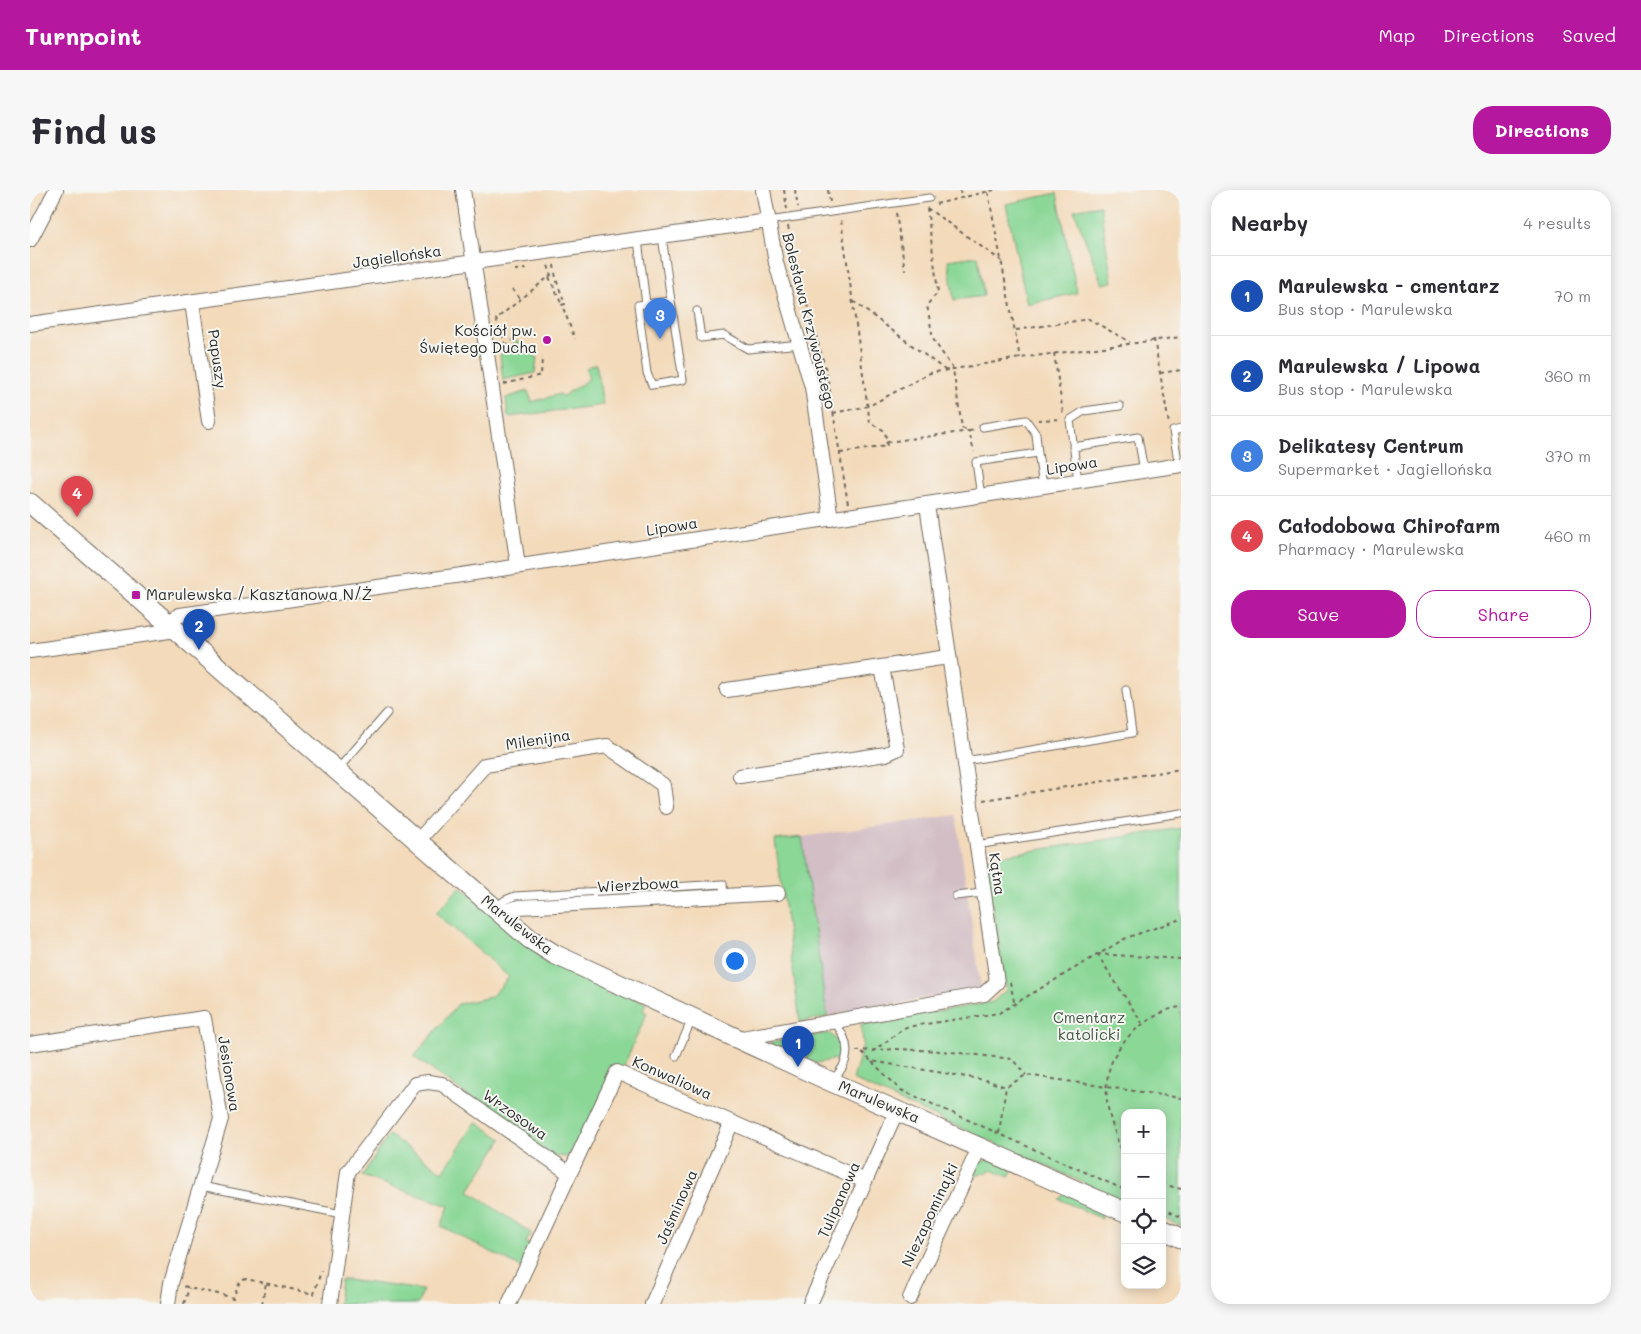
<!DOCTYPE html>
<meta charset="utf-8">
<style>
:root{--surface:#fff;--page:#f7f7f7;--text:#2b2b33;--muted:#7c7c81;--line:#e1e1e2;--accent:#b5179e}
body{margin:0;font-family:Mali,sans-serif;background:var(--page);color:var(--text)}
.controls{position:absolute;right:15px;bottom:15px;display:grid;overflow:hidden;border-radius:10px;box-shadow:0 2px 12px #0003}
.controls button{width:45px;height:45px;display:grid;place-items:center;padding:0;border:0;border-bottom:1px solid var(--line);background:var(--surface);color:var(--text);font:25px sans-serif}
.you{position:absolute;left:704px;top:770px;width:18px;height:18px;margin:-12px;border:4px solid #fff;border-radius:50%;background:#1a73e8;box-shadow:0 0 0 8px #1a73e833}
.badge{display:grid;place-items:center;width:32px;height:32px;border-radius:50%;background:var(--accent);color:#fff;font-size:16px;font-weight:700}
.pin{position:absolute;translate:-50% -41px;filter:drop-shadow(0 1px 2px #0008)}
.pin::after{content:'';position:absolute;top:26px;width:18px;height:15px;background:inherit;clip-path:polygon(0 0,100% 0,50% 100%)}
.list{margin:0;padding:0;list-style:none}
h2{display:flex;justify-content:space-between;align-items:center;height:65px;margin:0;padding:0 20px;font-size:21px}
h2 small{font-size:16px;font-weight:400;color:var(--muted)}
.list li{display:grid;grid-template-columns:32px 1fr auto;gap:15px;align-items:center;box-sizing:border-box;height:80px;padding:0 20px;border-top:1px solid var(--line)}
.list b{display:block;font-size:19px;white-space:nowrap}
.list p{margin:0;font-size:16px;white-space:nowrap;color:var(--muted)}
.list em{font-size:16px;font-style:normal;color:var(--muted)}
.actions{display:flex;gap:10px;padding:15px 20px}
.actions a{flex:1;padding:11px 0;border:1px solid var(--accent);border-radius:20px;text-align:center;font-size:18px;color:var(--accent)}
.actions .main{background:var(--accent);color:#fff}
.icon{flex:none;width:28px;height:28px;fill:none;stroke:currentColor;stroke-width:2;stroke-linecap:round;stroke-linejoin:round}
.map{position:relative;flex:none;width:1151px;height:1114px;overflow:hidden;border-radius:20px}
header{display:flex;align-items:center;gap:30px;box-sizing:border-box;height:70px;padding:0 25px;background:var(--accent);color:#fff}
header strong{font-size:24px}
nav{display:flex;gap:28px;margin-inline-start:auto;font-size:18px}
.intro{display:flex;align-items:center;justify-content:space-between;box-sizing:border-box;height:120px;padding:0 30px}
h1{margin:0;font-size:35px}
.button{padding:12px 22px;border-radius:20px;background:var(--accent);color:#fff;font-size:18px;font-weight:700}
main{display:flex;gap:30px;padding:0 30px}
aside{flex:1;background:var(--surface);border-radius:20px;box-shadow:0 2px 12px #0003}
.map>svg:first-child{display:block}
.industrial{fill:#d2bec4}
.green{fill:#8ad796;stroke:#5a8160}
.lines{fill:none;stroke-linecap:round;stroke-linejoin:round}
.lane-casing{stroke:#71685d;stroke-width:9}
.street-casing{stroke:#71685d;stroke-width:16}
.secondary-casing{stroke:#71685d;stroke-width:21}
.path{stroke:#71685d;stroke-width:2;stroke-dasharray:4 4;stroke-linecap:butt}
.lane{stroke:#fff;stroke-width:7}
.street{stroke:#fff;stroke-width:14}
.secondary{stroke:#fff;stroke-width:19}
.poi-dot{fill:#b5179e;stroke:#f6f6f2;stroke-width:2}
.labels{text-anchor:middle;stroke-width:4;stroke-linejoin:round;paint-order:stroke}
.street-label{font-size:15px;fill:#2b2b2b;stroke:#f6f6f2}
.poi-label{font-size:15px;fill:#2b2b2b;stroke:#f6f6f2;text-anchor:end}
.park-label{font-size:15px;fill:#435646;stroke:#f6f6f2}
</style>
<header>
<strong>Turnpoint</strong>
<nav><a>Map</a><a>Directions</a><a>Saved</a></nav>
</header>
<div class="intro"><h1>Find us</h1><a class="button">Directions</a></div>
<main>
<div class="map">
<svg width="1151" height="1114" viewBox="0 0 1151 1114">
<rect width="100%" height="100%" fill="#f6f6f2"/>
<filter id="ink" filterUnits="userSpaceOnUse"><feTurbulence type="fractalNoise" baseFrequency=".02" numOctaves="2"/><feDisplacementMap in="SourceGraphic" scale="10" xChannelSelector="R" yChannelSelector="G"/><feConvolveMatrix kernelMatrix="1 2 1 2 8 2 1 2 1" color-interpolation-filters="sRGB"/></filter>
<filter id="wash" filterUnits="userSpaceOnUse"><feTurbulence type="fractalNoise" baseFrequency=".0096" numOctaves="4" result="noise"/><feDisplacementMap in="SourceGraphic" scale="20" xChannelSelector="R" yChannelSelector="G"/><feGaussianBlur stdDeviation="1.12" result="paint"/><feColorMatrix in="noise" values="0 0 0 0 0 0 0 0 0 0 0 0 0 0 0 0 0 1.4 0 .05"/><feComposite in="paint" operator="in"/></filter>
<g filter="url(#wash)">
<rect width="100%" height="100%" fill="#f3daba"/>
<!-- industrial -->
<path class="industrial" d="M926 625 951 798 797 827 772 647Z"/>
<!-- green -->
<path class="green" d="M1027 3 1047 103 997 114 976 14Z
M1070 15 1082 92 1072 94 1044 20Z
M948 66 954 106 924 110 918 70Z
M487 151 507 168 505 183 473 190 470 165Z
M566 173 573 215 478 227 476 208 498 201 502 212 530 204 533 206 559 189 556 178Z
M1151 638V1036L1132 1028V923H1095V1011L823 890 833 854 831 834 963 812 976 800 954 668Z
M772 647 797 827 770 832 745 650Z
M430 697 578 797 575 804 580 805 583 799 616 813 613 821 617 823 592 880 544 960 536 967 522 966 384 867 428 814 461 807 479 787 406 723Z
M799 843 810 853 809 870 805 869 788 873 776 870 778 866 769 862 767 866 739 853Z
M446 932 472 949 439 1001 501 1043 496 1053 501 1055 492 1078 411 1036 419 1016 332 986 359 945 413 982Z
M962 968 983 978 979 987 962 980 943 987 949 973Z
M1035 1003 1071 1019 1072 1029 1029 1009Z
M311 1090H318L393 1100 388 1114H308Z"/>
</g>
<g filter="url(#ink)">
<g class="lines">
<defs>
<path id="lane" d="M738 31 899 8
M608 50 616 114 641 111 632 46
M616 114 608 115 617 183 622 195 653 190 641 111
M667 121 671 148 694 145 718 159 771 154
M953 237 996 230 1006 244 1008 263
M1043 257 1108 247 1114 281
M1147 265 1143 241 1151 239
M1048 291 1040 230 1054 221 1090 216
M951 306 946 272 1008 263 1013 296
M935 571 1102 543 1096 500
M308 579 357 523
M946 655 1151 623
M926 706 952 703
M467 717 475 710 485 706 693 694 694 706
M646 866 662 829
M802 890C822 872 821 851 804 832
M171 996 312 1024"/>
<path id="street" d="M433 0 488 376
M733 0 746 73 782 197 801 329
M0 50 26 0
M162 112 179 231
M0 134 738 31
M138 432 150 425 425 386 1151 275
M0 461 146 440
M697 500 918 467
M710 586 856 564 867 559 852 477
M387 652 455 575 577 556 633 595 636 617
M473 727 479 720 489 717 748 703
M707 849 954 804 967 792 897 315
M0 854 174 828 191 929 141 1093 138 1114
M880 1108 950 956
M300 1114 318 982 385 894 398 892 412 894 539 983
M479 1114 587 882 835 991
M622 1114 702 932
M780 1114 867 920"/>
<path id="secondary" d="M0 313 500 749 524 764 795 889 1095 1022
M1132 1039 1151 1048"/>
</defs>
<!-- lane casing -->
<use href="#lane" class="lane-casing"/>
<!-- street casing -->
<use href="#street" class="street-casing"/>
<!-- secondary casing -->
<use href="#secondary" class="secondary-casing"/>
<!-- path -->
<path class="path" d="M754 0 757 19
M765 0 768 17
M798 0 800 12
M930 0 931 8
M958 2 990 168
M906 14 964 0
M897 18 908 102 897 115 903 149 923 179 932 238 939 241 944 240
M897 18 973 72
M866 23 875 80
M758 36 766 76 797 184 818 314
M524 75 526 89 535 114 532 115 545 149
M485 80 496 79
M519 87 532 115
M482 99 491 110
M823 111 915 180
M986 140 1059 129 1100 152
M1124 149 1139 234
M476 155 466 129 521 85 518 75
M469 161 485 148
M1024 163 1033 223
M1130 183 1151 180
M474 194 511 185 512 167
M803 223 839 216 900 183 990 168 1151 147
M1008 230 1031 229
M857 252 939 241 944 262
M810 263 857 256 855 241 840 233 811 30
M953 610 1151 579
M1067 764 1112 833
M1067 764 1151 769
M980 792 985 816
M826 861 867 859 912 861 982 869 996 885
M832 862 841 871 955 890 976 897 996 885 1151 908
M842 862 876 837 969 823 1096 748 1151 729
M842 872 871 900 1095 1000
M969 943 976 897
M1095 966C1090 960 1088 953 1086 945 1068 900 1074 860 1116 832 1127 825 1138 818 1151 817
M1132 994 1151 999
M1132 1018 1151 1027
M154 1096C171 1102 185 1102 203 1108L210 1091 216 1089 284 1104 291 1081
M154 1114 159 1098
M232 1114 236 1093"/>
<!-- lane -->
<use href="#lane" class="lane"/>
<!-- street -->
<use href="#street" class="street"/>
<!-- secondary -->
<use href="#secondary" class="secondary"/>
</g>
</g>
<!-- markers -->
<g class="poi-dot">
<circle cx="517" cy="150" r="5"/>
<rect x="101" y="400" width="10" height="10" rx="2.5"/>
</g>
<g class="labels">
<!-- street labels -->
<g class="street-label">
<text transform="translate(367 67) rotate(-8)" y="5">Jagiellońska</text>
<text transform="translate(779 131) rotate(76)" y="5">Bolesława Krzywoustego</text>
<text transform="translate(187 169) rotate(82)" y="5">Papuszy</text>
<text transform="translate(1042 276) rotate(-9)" y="5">Lipowa</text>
<text transform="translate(642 337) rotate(-9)" y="5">Lipowa</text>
<text transform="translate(508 550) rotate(-9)" y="5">Milenijna</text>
<text transform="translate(967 684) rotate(82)" y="5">Kątna</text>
<text transform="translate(608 695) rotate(-3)" y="5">Wierzbowa</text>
<text transform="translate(487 735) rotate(38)" y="5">Marulewska</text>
<text transform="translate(199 884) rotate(81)" y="5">Jesionowa</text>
<text transform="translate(642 888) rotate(24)" y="5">Konwaliowa</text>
<text transform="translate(849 912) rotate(23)" y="5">Marulewska</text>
<text transform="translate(485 925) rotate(35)" y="5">Wrzosowa</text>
<text transform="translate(809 1010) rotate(-66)" y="5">Tulipanowa</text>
<text transform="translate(647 1017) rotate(-66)" y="5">Jaśminowa</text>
<text transform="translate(900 1025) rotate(-65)" y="5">Niezapominajki</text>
</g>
<!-- poi labels -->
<g class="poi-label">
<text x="507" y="146">Kościół pw.<tspan x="507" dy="17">Świętego Ducha</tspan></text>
<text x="116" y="410" text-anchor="start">Marulewska / Kasztanowa N/Ż</text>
</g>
<!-- park labels -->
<g class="park-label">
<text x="1059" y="833">Cmentarz<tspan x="1059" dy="17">katolicki</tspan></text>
</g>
</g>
</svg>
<div class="controls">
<button>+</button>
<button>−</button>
<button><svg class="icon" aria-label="locate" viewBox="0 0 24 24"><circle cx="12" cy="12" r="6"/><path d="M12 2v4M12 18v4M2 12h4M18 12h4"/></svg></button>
<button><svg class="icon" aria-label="layers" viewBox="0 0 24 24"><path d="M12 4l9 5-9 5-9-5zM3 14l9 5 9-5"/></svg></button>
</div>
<div class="you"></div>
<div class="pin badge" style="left:768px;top:877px;background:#1a4fb4">1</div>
<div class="pin badge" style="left:169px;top:460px;background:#1a4fb4">2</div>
<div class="pin badge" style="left:630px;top:149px;background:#3f7fe0">3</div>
<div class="pin badge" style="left:47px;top:327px;background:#e0444e">4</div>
</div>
<aside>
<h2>Nearby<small>4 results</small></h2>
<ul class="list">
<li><span class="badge" style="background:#1a4fb4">1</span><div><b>Marulewska - cmentarz</b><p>Bus stop · Marulewska</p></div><em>70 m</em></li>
<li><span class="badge" style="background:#1a4fb4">2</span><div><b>Marulewska / Lipowa</b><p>Bus stop · Marulewska</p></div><em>360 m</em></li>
<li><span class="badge" style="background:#3f7fe0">3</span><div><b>Delikatesy Centrum</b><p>Supermarket · Jagiellońska</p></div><em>370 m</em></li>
<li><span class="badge" style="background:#e0444e">4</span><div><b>Całodobowa Chirofarm</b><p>Pharmacy · Marulewska</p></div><em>460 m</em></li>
</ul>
<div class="actions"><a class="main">Save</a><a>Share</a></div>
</aside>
</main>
